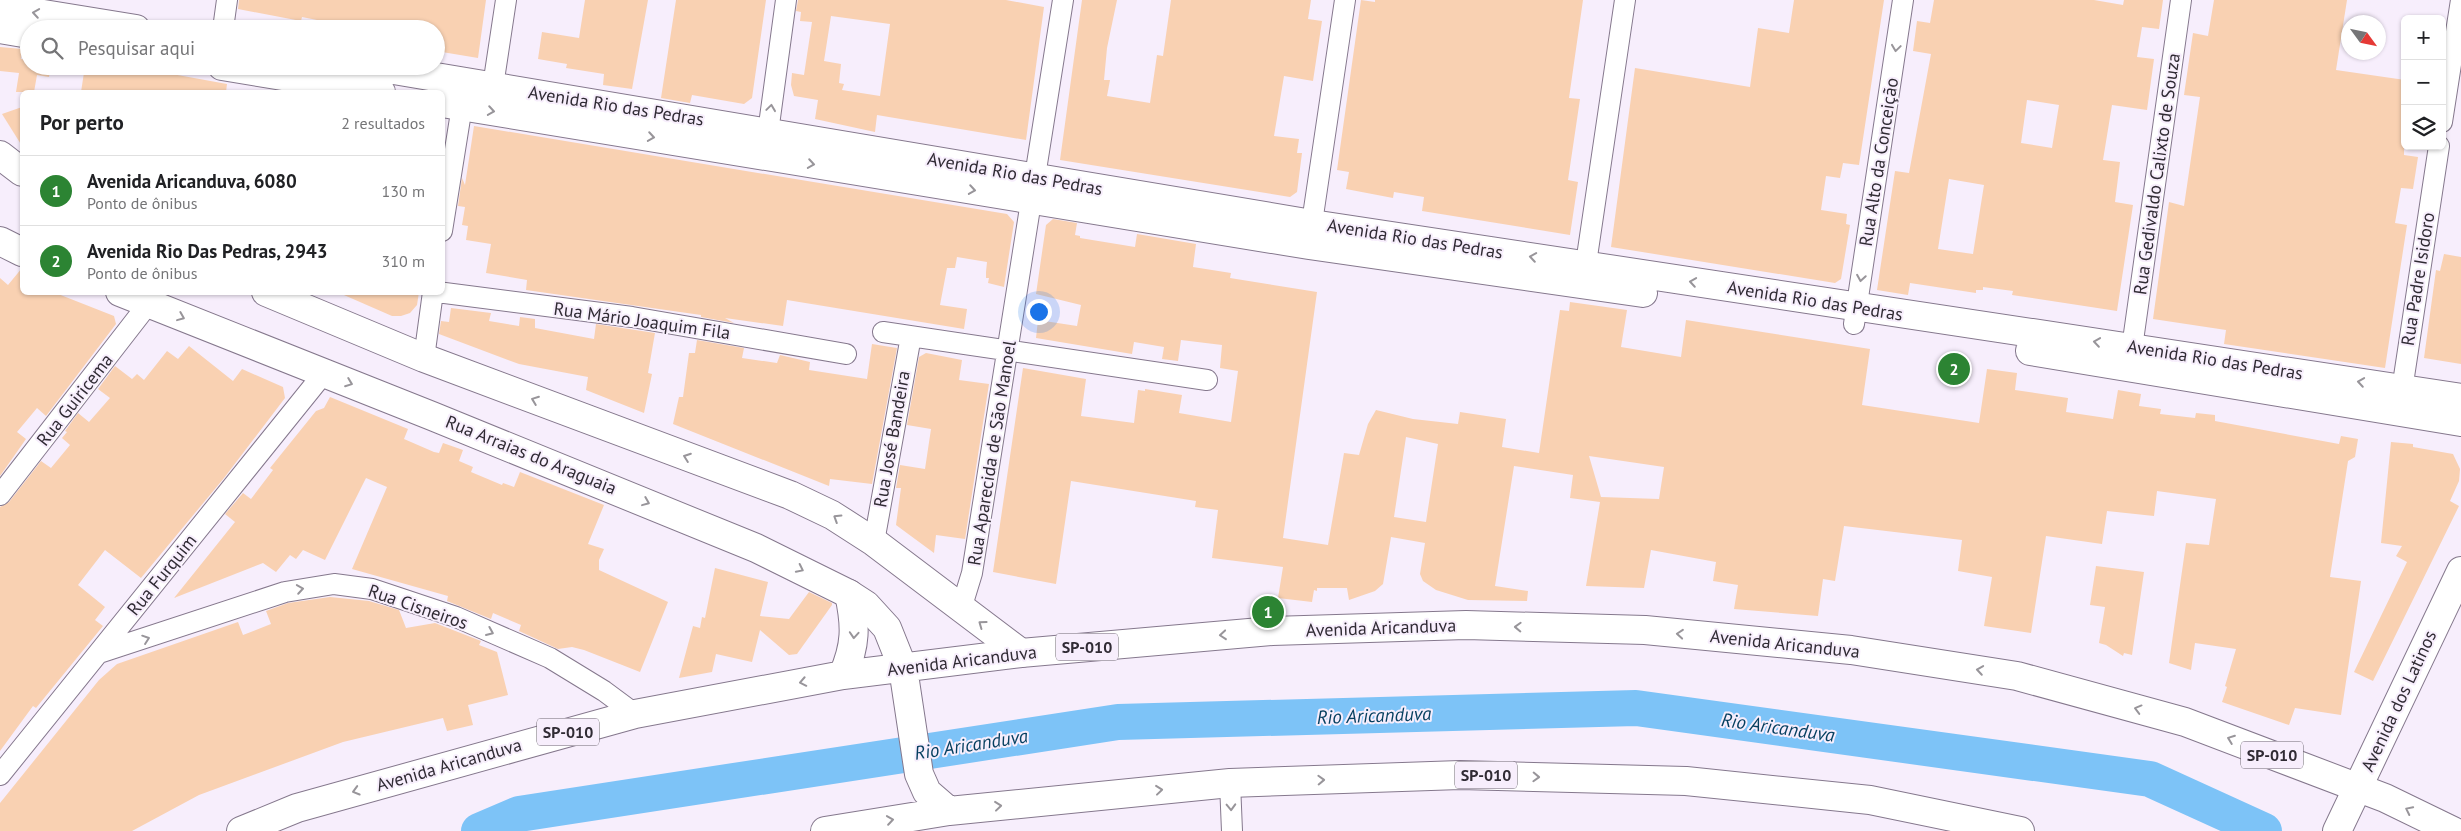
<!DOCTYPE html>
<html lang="pt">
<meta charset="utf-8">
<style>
:root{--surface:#fff;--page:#f2f2f2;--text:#202124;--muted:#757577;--line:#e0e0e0;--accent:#2c8433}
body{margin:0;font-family:"PT Sans",sans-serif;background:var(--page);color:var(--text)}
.controls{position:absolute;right:15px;top:15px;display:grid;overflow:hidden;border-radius:8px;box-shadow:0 1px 4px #0004}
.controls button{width:45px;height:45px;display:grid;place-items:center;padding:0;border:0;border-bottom:1px solid var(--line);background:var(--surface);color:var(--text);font:25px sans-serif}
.compass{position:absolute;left:2341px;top:15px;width:45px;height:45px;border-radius:50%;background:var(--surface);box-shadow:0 1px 4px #0004;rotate:123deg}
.you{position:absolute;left:1038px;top:311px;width:18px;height:18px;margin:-12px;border:4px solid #fff;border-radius:50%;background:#1a73e8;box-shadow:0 0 0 8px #1a73e833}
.badge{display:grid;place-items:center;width:32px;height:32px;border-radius:50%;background:var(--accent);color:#fff;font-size:16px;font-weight:700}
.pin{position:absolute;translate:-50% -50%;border:2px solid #fff;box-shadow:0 1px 5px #0006}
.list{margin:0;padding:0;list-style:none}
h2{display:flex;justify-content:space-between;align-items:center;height:65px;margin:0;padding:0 20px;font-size:21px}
h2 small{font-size:16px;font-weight:400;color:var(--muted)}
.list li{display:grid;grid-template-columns:32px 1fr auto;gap:15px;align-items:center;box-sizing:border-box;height:70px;padding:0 20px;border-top:1px solid var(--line)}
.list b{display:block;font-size:19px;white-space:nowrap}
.list p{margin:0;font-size:16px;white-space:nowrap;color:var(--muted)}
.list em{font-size:16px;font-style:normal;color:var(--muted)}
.icon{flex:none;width:28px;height:28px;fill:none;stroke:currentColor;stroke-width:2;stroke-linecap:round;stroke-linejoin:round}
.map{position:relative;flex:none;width:2461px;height:831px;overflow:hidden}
.search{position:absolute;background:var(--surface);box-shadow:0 1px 4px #0004;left:20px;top:20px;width:425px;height:55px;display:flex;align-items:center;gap:12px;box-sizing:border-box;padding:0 18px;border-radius:28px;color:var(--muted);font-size:19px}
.panel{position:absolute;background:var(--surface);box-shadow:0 1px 4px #0004;left:20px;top:90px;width:425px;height:205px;border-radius:8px}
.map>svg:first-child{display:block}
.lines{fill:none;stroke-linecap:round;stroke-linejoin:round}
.river{stroke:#7dc3f7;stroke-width:36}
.building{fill:#f9d1b2;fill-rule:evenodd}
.street-casing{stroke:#85788d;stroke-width:22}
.secondary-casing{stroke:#85788d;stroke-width:30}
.highway-casing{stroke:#85788d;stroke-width:30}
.street{stroke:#fff;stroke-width:20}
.secondary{stroke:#fff;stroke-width:28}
.highway{stroke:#fff;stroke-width:28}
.oneway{stroke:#98959a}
.labels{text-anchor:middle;stroke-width:4;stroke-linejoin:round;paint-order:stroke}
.shield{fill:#f7eefc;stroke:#6c6670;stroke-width:1}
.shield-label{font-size:16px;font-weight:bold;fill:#302b34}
.street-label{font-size:18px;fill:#302b34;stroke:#f7eefc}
.water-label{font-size:19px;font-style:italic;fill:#043e5f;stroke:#f7eefc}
</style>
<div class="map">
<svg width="2461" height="831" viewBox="0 0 2461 831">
<rect width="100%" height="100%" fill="#f7eefc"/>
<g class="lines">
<!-- river -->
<path class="river" d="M479 831 519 814 1118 722 1636 708 2150 779 2264 831"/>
</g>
<!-- building -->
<path class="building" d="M239 0H486L478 58 436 51V29H362L302 17 301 21 238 9Z
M585 0H648L632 89 603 85 604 74 566 68 567 64 538 59 542 32 579 38Z
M676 0H766L752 98 744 104 692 95 690 103 661 98Z
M798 0H1006L1044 7 1026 140 877 115 875 132 815 119 818 100 794 96 791 85 792 73 804 75 812 22 800 21 801 12 796 11ZM831 16 890 24 880 96 842 90 844 84 839 83 841 64 824 61Z
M1082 0H1117L1107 48 1104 80H1110L1107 96 1150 103 1157 55 1163 56 1171 0H1311L1308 19 1322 21 1313 81 1284 76 1274 136 1299 139 1297 153H1302L1297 192 1290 197 1060 160Z
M1361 0 1375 2V0H1583L1569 98 1580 99 1568 180 1578 182 1570 235 1422 211 1424 197 1394 192 1393 198 1346 189 1349 172 1337 170Z
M1794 0H1884L1859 165 1843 163 1840 178 1826 176 1821 210 1847 214 1846 224 1850 225 1841 279 1835 283 1611 247 1635 68 1750 87 1758 28 1789 33Z
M1934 0H2094L2123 5 2124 0H2163L2159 29 2142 27 2137 57 2154 59 2147 110 2112 105 2103 160 2120 162 2115 202 2133 205 2117 311 2012 295 2013 291 1983 287V290H1976V293L1910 283 1908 295 1877 290 1895 171 1909 173 1931 54 1913 51 1917 21 1930 23ZM2027 100 2059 105 2052 148 2021 143ZM1949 179 1984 185 1973 254 1938 249Z
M2214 0H2347L2336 70 2405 80 2404 155 2418 157 2413 189 2401 188 2395 223 2407 225 2385 368 2224 344 2226 330 2153 319 2169 202 2184 206 2200 97 2184 95 2193 33 2208 36Z
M0 47 22 49 21 59 29 60V66H51L49 77 37 75 34 92H16L19 73 0 71Z
M85 66H108L149 73 150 70 227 84 226 92H81Z
M22 107V146L2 114Z
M474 126 1007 214 1014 222 1004 287 988 283 989 278H986V272L987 262 957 257 955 268H947L940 305 967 309 964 329 787 300 783 326 725 318 734 323 701 317V315L526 290 527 280 486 273 491 244 466 240 468 226 462 225 465 207 458 206 462 178 465 185Z
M1053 219 1077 223 1075 235 1080 236V238L1135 247 1137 234 1196 244 1193 267 1231 273 1230 278 1317 292 1283 538 1328 545 1344 453 1359 455 1368 424 1376 410 1413 419 1458 424 1460 412 1506 419 1502 447 1539 453 1560 310 1569 311 1570 302 1627 310 1621 347 1681 357 1686 320 1870 349 1862 405 1979 423 1987 369 2017 373 2015 390 2068 398 2066 412 2113 419 2118 390 2141 394 2139 406 2161 409 2160 414 2195 418 2196 413 2215 415V421L2339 444 2341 436 2358 439 2355 457 2348 461 2330 577 2361 581 2341 715 2295 708 2289 725 2222 702 2227 687 2225 686 2236 649 2195 643 2191 670 2169 663 2186 543 2209 545 2216 499 2157 491 2154 516 2107 511 2102 544 2046 536 2031 633 1984 626 1992 577 1958 571 1962 540 1844 526 1835 581 1823 579 1818 616 1734 609 1738 585 1713 581 1716 562 1651 550 1644 588 1586 586 1600 502 1570 498 1573 475 1514 466 1495 586 1528 591 1527 601 1468 600 1436 590 1423 581 1420 574 1425 543 1391 537 1383 584 1375 591 1349 600 1347 588H1317V591L1314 590 1312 602 1278 598 1283 567 1212 558 1218 510 1195 507 1196 501 1071 481 1056 584 993 572 1023 368 1086 379 1081 416 1134 423 1138 390 1145 391V389L1182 395 1179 413 1231 422 1238 371 1220 368 1222 345 1181 340 1178 361 1162 359 1164 347 1134 342 1132 354 1036 338 1038 320 1077 326 1081 305 1036 294 1046 225ZM1406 437 1438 444 1426 522 1394 517ZM1589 456 1664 467 1659 499 1601 497Z
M2444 254 2461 257V364L2424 358 2436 270 2440 271Z
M22 268V292H53L114 316 116 324 46 416 37 408 17 432 26 439 0 476V278L8 285Z
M337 292H419L417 305 410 313 401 316H392Z
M451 308 491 313 489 321 519 326 520 317 535 319V328L594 339 596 324 655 333 648 373 652 374 644 413 586 390 588 377 519 364 439 334 441 321 449 322Z
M697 340 744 348 742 358 777 363 780 355 810 362 809 370 867 379 872 344 897 348 872 484 830 479 829 486 673 424 679 397H683L689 353H695Z
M189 346 233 381 242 369 283 387 285 398 224 478 141 578 105 550 78 585 105 607 95 620 103 626 36 708 33 706 0 751V507L9 502 41 461 51 468 70 445 62 438 67 432 65 431 78 413 89 422 110 398 98 389 115 366 132 379 137 374 144 380 167 351 178 359Z
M926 353 962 360 959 380 989 384 965 539 936 535 934 553 896 525 901 488H896L900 465 925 469 931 429 907 425 919 357Z
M330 397 408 429 404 439 434 452 439 453 443 443 463 450 459 461 473 467 471 472 502 485 503 483 514 487 520 472 604 505 588 544 604 549 599 560V570L668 602 640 672 584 650 572 647 558 649 519 631 521 625 493 613 491 619 447 601 448 596 352 569 387 487 366 478 325 560 303 550 296 559 290 555 276 572 263 563 174 598 235 522 225 514 243 493 251 499 273 470 270 468 316 411 324 408Z
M2391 442 2413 444V447L2453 454 2460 469 2459 481 2450 501 2459 506 2373 681 2354 672 2407 562 2396 556 2402 546 2381 543Z
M2096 566 2144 572 2132 655 2124 653 2123 656 2106 645 2099 643 2105 607 2090 605Z
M715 568 768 582 760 616 789 619 809 592 832 603V605L797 654 789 655 760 630 752 662 716 654 712 672 679 678 693 626 700 628 702 617 705 618Z
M330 597 369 601 399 610 406 628 435 623 481 641 479 645 497 652 508 695 468 705 473 725 447 731 443 718 343 742 199 795 132 831H0V803L99 680 117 664 238 622 243 635 271 624 266 611 288 603Z"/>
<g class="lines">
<defs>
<path id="street" d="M223 29 227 0
M493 86 506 0
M2442 122 2461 0
M766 147 786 0
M442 231 462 106
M1310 236 1345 0
M1584 277 1625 0
M437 292 632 317 846 354
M1854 324 1903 0
M883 332 1207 380
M424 358 433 292
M2130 362 2181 0
M2400 403 2439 146
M0 495 149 303
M874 542 911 336
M961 609 972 573 1063 0
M99 653 285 592 334 584 372 589 456 617 550 658 604 691 635 714
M0 775 324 373
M1230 783 1232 831"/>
<path id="secondary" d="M0 7 136 29
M0 29 29 34
M222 66 381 92
M370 66 1312 224 2461 398
M442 103 1309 245 1643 293
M0 155 22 172
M0 241 22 252
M120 292 432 416 756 548 849 594 866 605 887 628 903 668
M266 292 424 358 790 495 832 515 874 542 1021 653
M2030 351 2461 422
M2337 831 2461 571"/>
<path id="highway" d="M903 668 919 774 927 792 949 811
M843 675C856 645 856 626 849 594
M241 831 297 808 635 714 843 675 1021 653 1272 631 1466 625 1645 630 1851 650 2017 676 2185 722 2385 798 2453 831
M825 831 949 811 1230 783 1460 775 1686 781 1870 800 2020 831"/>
</defs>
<!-- street casing -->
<use href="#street" class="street-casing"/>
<!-- secondary casing -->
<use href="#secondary" class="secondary-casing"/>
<!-- highway casing -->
<use href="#highway" class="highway-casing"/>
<!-- street -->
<use href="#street" class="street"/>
<!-- secondary -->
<use href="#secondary" class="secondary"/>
<!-- highway -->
<use href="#highway" class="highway"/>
</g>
<!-- one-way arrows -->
<defs><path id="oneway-chevron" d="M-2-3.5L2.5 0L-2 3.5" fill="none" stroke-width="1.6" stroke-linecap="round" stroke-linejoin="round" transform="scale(1.25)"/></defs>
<g class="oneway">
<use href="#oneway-chevron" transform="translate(36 13) rotate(-171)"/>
<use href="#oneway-chevron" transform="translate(1896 48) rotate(98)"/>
<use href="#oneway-chevron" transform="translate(771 108) rotate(-82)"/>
<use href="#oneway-chevron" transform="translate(491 111) rotate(9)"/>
<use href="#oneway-chevron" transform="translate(651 137) rotate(9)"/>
<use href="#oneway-chevron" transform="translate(811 164) rotate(9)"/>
<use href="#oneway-chevron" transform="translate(972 190) rotate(9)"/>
<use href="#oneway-chevron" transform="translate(1533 257) rotate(-171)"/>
<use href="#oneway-chevron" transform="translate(1861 278) rotate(99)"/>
<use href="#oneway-chevron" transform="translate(1693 282) rotate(-171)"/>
<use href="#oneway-chevron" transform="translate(181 317) rotate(22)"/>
<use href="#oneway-chevron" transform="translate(2097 342) rotate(-172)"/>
<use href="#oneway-chevron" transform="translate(2361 382) rotate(-171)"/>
<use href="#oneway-chevron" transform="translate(349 383) rotate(21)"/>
<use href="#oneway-chevron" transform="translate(535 400) rotate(-159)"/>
<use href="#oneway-chevron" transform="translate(687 457) rotate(-160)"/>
<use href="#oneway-chevron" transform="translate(646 502) rotate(22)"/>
<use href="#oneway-chevron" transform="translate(837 518) rotate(-148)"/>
<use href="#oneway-chevron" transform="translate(800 569) rotate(26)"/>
<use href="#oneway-chevron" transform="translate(300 589) rotate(-9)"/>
<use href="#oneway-chevron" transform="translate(982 624) rotate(-144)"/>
<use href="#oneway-chevron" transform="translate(1518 627) rotate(-178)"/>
<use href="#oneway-chevron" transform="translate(490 632) rotate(23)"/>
<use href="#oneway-chevron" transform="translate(1680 634) rotate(-175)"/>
<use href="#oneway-chevron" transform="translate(854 635) rotate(94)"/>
<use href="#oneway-chevron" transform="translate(1223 635) rotate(175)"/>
<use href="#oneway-chevron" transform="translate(146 639) rotate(-19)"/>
<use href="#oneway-chevron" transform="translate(1980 670) rotate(-171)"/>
<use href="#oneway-chevron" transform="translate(803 682) rotate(169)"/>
<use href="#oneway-chevron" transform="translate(2138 709) rotate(-165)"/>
<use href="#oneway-chevron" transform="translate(2231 739) rotate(-159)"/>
<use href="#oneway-chevron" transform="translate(1536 777) rotate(2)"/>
<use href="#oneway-chevron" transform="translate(1321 780) rotate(-2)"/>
<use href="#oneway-chevron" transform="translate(1159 790) rotate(-6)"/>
<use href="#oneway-chevron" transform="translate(356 791) rotate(164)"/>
<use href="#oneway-chevron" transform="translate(998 806) rotate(-6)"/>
<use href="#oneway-chevron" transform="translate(1231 807) rotate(88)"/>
<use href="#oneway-chevron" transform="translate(2409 810) rotate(-154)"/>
<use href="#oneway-chevron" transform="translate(890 820) rotate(-8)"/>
</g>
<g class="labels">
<!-- shield labels -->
<g class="shield">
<rect x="1056" y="633.5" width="62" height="27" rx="4"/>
<rect x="537" y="718.5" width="62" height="27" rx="4"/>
<rect x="2241" y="741.5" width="62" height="27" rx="4"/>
<rect x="1455" y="761.5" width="62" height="27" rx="4"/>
</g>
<g class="shield-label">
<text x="1087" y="653">SP-010</text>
<text x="568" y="738">SP-010</text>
<text x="2272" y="761">SP-010</text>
<text x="1486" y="781">SP-010</text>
</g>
<!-- street labels -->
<g class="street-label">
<text transform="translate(616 106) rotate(9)" y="6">Avenida Rio das Pedras</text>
<text transform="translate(1879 162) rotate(-81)" y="6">Rua Alto da Conceição</text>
<text transform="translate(1015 174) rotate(10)" y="6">Avenida Rio das Pedras</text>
<text transform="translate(2157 174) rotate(-82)" y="6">Rua Gedivaldo Calixto de Souza</text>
<text transform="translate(1415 239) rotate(9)" y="6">Avenida Rio das Pedras</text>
<text transform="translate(2418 279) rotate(-81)" y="6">Rua Padre Isidoro</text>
<text transform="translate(1815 301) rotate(9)" y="6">Avenida Rio das Pedras</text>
<text transform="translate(642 321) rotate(8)" y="6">Rua Mário Joaquim Fila</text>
<text transform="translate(2215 360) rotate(9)" y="6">Avenida Rio das Pedras</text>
<text transform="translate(75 400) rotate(-52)" y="6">Rua Guiricema</text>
<text transform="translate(892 439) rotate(-80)" y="6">Rua José Bandeira</text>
<text transform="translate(992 453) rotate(-81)" y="6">Rua Aparecida de São Manoel</text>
<text transform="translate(531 455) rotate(22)" y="6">Rua Arraias do Araguaia</text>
<text transform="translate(162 575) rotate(-51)" y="6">Rua Furquim</text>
<text transform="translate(418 607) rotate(19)" y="6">Rua Cisneiros</text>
<text transform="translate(1381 628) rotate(-2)" y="6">Avenida Aricanduva</text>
<text transform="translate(1785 644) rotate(6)" y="6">Avenida Aricanduva</text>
<text transform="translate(962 661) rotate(-7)" y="6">Avenida Aricanduva</text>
<text transform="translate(2399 701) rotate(-65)" y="6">Avenida dos Latinos</text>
<text transform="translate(449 765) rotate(-16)" y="6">Avenida Aricanduva</text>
</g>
<!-- water labels -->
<g class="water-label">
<text transform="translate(1374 715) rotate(-2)" y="7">Rio Aricanduva</text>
<text transform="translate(1778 727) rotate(8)" y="7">Rio Aricanduva</text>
<text transform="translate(971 744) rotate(-9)" y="7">Rio Aricanduva</text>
</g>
</g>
</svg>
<div class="controls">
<button>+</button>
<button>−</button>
<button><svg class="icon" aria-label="layers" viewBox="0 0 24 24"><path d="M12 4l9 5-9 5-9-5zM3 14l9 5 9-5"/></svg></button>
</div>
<svg class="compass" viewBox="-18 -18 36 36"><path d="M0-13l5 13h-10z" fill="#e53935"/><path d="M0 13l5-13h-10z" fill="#757577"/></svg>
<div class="you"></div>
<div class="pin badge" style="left:1268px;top:612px">1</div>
<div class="pin badge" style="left:1954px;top:369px">2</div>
<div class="search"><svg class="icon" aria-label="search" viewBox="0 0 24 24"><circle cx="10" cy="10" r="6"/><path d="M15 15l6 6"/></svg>Pesquisar aqui</div>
<section class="panel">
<h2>Por perto<small>2 resultados</small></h2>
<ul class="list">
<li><span class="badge">1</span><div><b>Avenida Aricanduva, 6080</b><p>Ponto de ônibus</p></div><em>130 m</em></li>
<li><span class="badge">2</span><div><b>Avenida Rio Das Pedras, 2943</b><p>Ponto de ônibus</p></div><em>310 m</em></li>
</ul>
</section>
</div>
